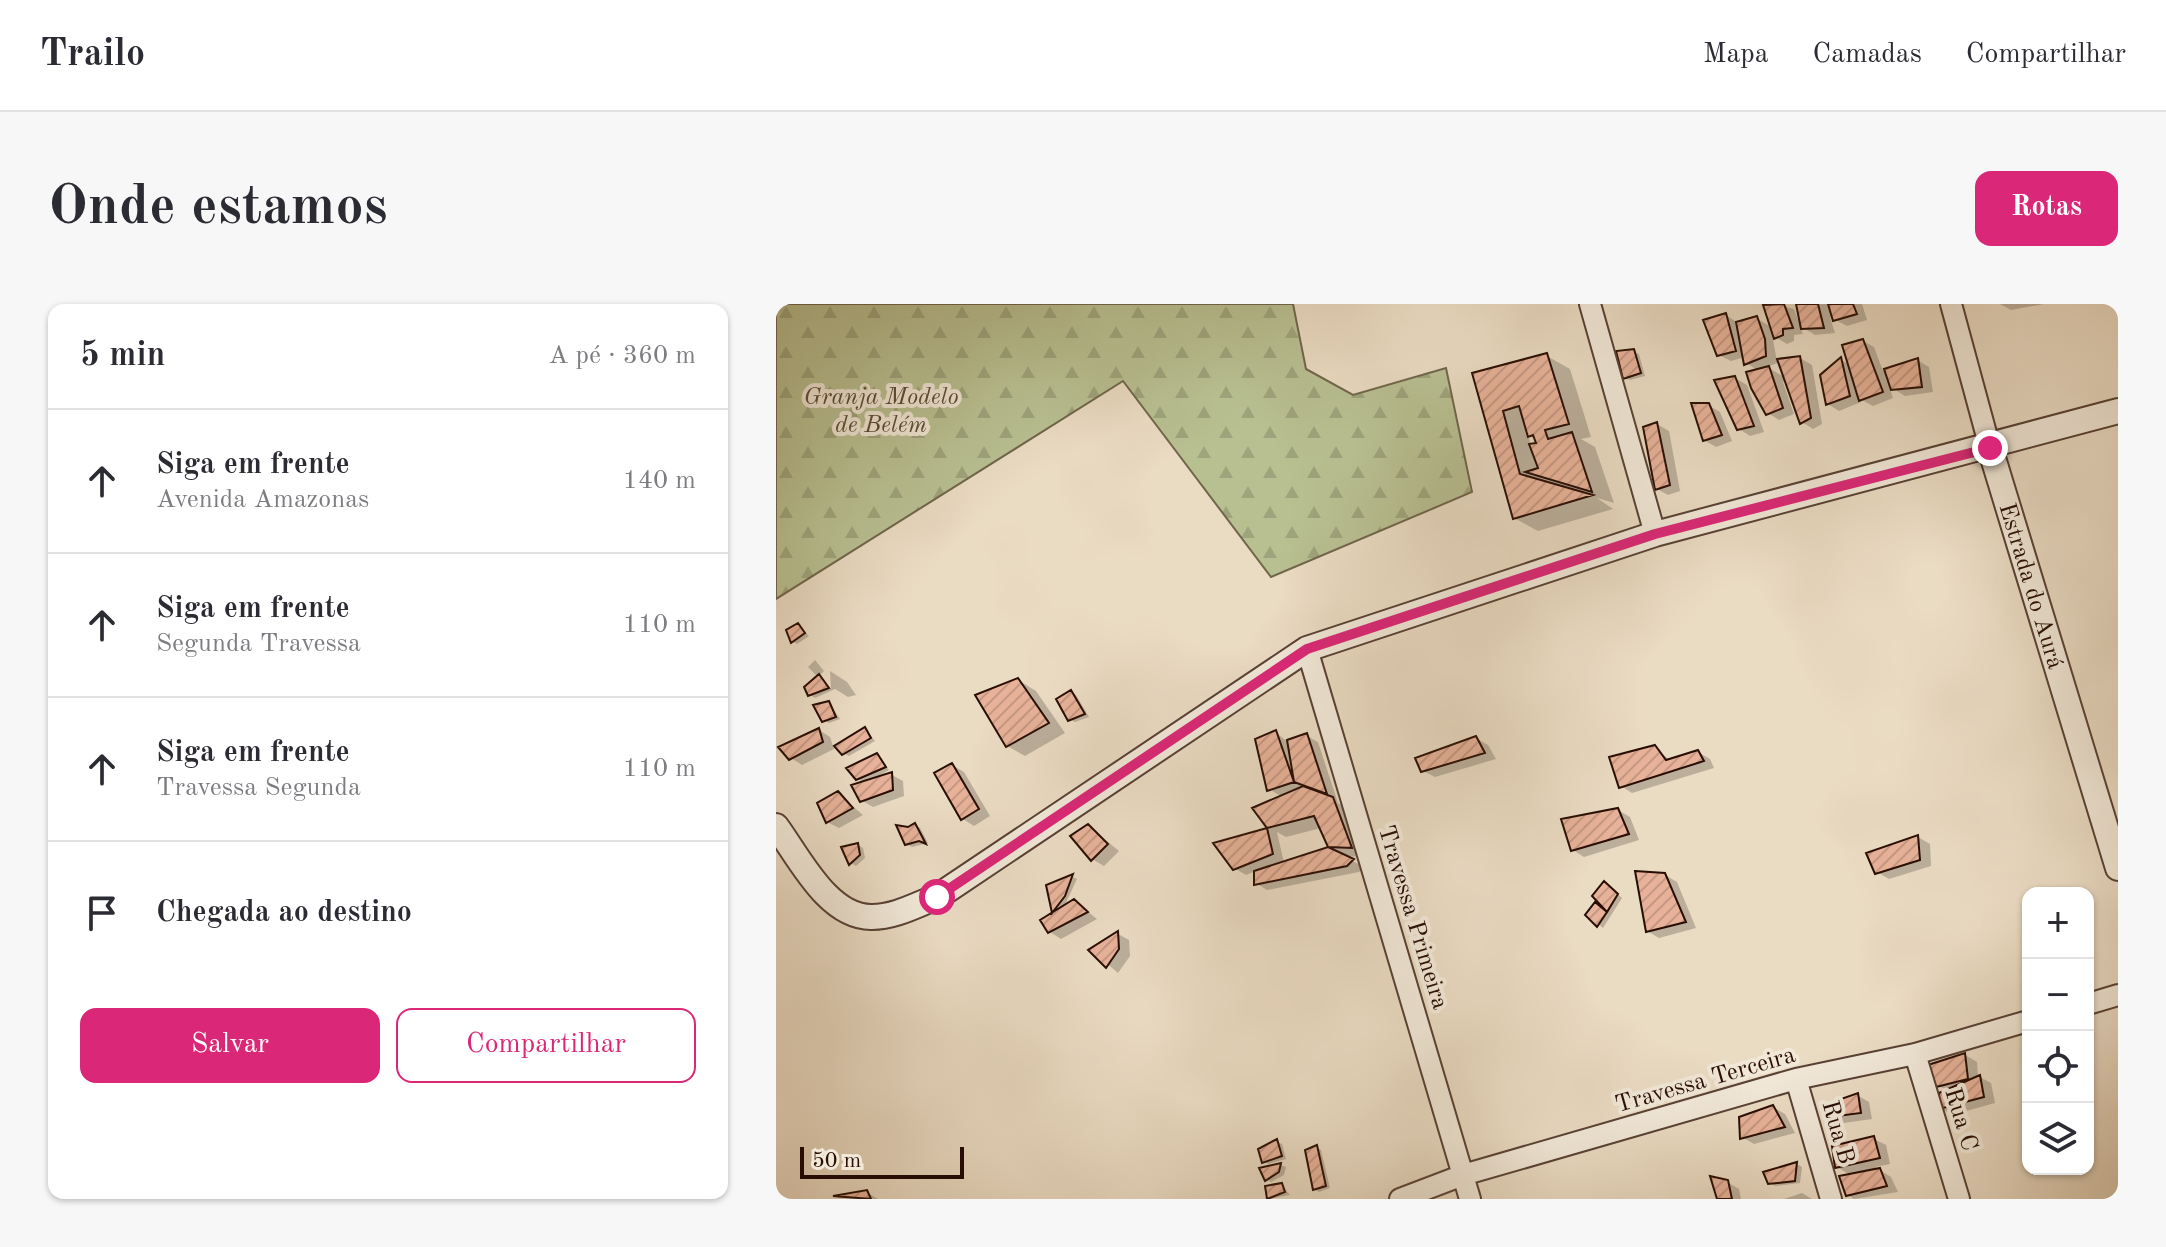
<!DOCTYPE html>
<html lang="pt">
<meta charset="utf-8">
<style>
:root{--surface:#fff;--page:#f7f7f7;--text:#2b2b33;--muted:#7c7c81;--line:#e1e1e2;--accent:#db2777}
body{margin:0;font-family:"Old Standard TT",serif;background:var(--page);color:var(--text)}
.controls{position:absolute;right:24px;bottom:24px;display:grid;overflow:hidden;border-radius:16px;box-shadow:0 2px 6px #0004}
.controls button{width:72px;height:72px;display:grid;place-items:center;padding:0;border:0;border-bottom:2px solid var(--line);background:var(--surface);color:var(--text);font:40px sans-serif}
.scale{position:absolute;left:24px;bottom:20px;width:164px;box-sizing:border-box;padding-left:8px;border:4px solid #280d04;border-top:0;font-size:22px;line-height:28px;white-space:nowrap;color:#280d04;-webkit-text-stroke:6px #f1e8d8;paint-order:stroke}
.stop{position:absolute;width:24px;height:24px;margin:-18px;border:6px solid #db2777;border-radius:50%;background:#fff}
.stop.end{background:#db2777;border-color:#fff;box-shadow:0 2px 8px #0008}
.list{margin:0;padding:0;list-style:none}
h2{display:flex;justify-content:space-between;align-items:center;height:104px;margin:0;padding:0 32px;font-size:34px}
h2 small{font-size:26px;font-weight:400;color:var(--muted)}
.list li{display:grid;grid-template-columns:52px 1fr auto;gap:24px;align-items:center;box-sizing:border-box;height:144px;padding:0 32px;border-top:2px solid var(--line)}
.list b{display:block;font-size:30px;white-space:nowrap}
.list p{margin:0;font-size:26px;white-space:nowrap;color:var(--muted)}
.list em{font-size:26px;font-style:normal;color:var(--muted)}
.actions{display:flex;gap:16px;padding:24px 32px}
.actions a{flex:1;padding:18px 0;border:2px solid var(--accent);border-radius:16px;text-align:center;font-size:28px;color:var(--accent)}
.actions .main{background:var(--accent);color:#fff}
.icon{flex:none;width:44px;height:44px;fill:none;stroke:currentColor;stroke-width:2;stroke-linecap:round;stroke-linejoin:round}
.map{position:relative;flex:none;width:1342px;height:895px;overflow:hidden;border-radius:16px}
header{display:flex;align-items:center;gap:48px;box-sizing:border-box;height:112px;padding:0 40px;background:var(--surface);border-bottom:2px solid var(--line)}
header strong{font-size:38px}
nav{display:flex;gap:44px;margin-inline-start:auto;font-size:28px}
.intro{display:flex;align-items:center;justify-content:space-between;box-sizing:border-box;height:192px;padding:0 48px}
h1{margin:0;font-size:56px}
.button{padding:20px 36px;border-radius:16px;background:var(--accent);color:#fff;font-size:28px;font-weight:700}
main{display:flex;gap:48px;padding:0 48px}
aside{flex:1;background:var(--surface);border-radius:16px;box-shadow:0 2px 6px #0004}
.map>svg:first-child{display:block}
.forest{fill:url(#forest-firs);stroke:#70664b;stroke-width:2}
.shadow{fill:#0003;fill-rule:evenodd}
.building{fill:url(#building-hatch);stroke:#280d04;stroke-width:2}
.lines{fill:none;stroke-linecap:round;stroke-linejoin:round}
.minor-casing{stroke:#584034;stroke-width:24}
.tertiary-casing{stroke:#584034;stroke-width:28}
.minor{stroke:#f1e8d8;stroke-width:20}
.tertiary{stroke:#f1e8d8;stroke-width:24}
.route{stroke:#db2777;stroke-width:10}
.labels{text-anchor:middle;stroke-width:8;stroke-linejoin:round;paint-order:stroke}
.park-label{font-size:24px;font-style:italic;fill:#5a4c36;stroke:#f1e8d8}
.street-label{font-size:24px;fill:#280d04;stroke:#f1e8d8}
</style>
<header>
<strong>Trailo</strong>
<nav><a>Mapa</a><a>Camadas</a><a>Compartilhar</a></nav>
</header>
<div class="intro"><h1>Onde estamos</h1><a class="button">Rotas</a></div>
<main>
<aside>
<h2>5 min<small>A pé · 360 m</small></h2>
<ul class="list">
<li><svg class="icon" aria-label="ahead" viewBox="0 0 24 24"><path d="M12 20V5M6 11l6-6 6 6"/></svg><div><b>Siga em frente</b><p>Avenida Amazonas</p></div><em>140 m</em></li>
<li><svg class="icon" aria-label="ahead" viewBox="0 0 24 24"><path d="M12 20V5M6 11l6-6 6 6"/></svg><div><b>Siga em frente</b><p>Segunda Travessa</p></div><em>110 m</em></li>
<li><svg class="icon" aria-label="ahead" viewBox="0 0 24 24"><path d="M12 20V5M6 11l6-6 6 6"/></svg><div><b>Siga em frente</b><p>Travessa Segunda</p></div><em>110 m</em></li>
<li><svg class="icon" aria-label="arrive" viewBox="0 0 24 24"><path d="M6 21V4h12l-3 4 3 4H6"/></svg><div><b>Chegada ao destino</b></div></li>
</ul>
<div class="actions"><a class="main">Salvar</a><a>Compartilhar</a></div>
</aside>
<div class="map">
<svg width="1342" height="895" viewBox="0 0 1342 895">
<defs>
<pattern id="forest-firs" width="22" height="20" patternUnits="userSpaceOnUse" patternTransform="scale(2)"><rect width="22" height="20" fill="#b8c092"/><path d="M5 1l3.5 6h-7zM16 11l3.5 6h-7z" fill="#9ea47c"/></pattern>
<pattern id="building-hatch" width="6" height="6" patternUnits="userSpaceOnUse" patternTransform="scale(2)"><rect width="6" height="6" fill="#e7b299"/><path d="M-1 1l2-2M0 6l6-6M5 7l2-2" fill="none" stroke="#c69882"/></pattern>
</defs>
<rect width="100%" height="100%" fill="#eadbc3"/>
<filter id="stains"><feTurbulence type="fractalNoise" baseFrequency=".0025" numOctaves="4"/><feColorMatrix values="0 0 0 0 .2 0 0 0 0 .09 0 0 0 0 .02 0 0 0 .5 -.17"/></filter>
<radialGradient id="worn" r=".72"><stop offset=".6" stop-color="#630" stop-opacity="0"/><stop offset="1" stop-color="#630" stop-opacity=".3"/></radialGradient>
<!-- forest -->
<path class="forest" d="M0 0H517L530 65 577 91 670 64 696 188 495 273 347 77 0 295Z"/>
<!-- shadow -->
<path class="shadow" d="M998 0 1018 5 1024 21 1022 0H1086L1091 16 1071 22 1054 13 1059 29 1039 31 1024 22 1027 30 1018 31V37L1011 40 996 31 1001 57 1024 54 1036 61 1046 120 1037 125 1026 118 1011 77 1007 78 1018 110 1003 116 992 109 983 67 970 59 969 53 955 57 943 51 950 11 962 19 980 14 997 24 990 2ZM1004 58 1010 74 991 63Z
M1224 0H1268L1235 6Z
M1087 37 1098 43 1107 67 1141 56 1153 63 1157 88 1129 92 1113 82 1117 94 1097 102 1084 95 1085 98 1063 107 1052 100 1065 56 1074 61Z
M857 47 863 50 869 72 854 76 849 73Z
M771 52 794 65 815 133 805 135 819 143 838 199 821 194 837 205 762 227 738 214 698 70ZM752 131 761 136 762 141H755Z
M959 74 971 81 988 128 974 132 963 125Z
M932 101 944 108 956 137 940 143 928 136Z
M881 120 893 127 904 187 892 191 881 185Z
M22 321 33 332 21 340 16 337Z
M39 356 48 367 43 372 55 385 54 367 71 378 80 391 72 393 59 385 39 394 34 391 42 373 32 363Z
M242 376 260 387 289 429 249 452 231 442Z
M295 388 300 391 313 413 299 418 293 415Z
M53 399 64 415 53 419 48 416Z
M89 425 99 437 73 452 67 449Z
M43 426 54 433 58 445 26 461 15 454Z
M499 428 512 438 531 432 542 438 562 499 574 506 592 553 567 552 588 563 583 568 491 586 480 579V567L470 571 458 564 441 540 494 525 479 505 506 493 493 485ZM545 524 554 544 508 559 501 528 510 533Z
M700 434 712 441 720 455 659 473 647 467Z
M879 444 895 457 922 448 934 455 938 464 856 489 845 482Z
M101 451 113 466 94 477 116 471 127 477 128 492 97 503 85 496 89 479 81 474Z
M176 461 188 468 214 512 198 522 187 515 160 470Z
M62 490 87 511 63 524 51 518Z
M842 506 854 513 863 536 808 553 797 546Z
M139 521 144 524 152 539 136 543 131 540 132 525Z
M312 522 343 547 328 562 316 555Z
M1142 533 1154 540 1155 562 1113 575 1101 568 1093 550Z
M82 541 87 544 89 554 80 562 75 559Z
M889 571 901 578 920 624 883 634 871 627Z
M297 573 301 575 288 603 298 597 321 615 285 635 274 628 278 610 272 582Z
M834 583 846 594 827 624 811 611 820 601 832 607 818 592Z
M342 630 353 636 354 652 342 669 315 646Z
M1189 751 1201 758 1202 772 1215 779 1219 799 1176 811 1165 804 1172 787 1161 781Z
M1081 791 1093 798 1096 815 1068 819 1056 812Z
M997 803 1009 810 1019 829 978 840 966 833Z
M1098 835 1110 841 1114 860 1099 863 1115 873 1122 888 1078 895 1072 891 1076 872 1061 863Z
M501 838 506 840 510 855 492 860 487 857Z
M540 843 545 846 554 884 543 888 538 885Z
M1021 860 1026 863 1024 879 999 882 994 879 990 870Z
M505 861 510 863 508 871 495 878 490 875 486 865Z
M951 878 963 885 965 895H943Z
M506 881 514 891 493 895 491 884Z
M90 888 102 895 60 894Z
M1026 889 1036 895H1008Z"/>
<!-- building -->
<path class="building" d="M1008 0 1017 24 1007 25V31L998 35 987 1Z
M1020 0H1042L1048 24 1025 25Z
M1052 0H1077L1081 10 1057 17Z
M950 9 960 47 941 52 927 16Z
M981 12 989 35 990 52 968 61 960 18Z
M1087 35 1107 88 1083 97 1066 41Z
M858 45 865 69 847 75 840 47Z
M771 49 793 120 769 126 772 135 796 128 816 188 749 168 762 164 753 140 760 139 757 131 752 133 743 102 727 107 744 170 817 191 737 215 696 69Z
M1024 52 1035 114 1024 120 1001 55Z
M1065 53 1074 92 1050 101 1044 71Z
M1142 54 1146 83 1115 86 1108 65Z
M993 62 1007 104 990 111 975 84 970 68Z
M959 72 978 122 961 126 938 76Z
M915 99H933L946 131 927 137Z
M881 118 894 181 879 186 867 123Z
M22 319 29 329 15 339 10 326Z
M43 370 53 384 32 392 28 383Z
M242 374 273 419 230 443 199 391Z
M295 386 309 410 292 417 280 395Z
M53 397 60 413 46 418 37 401Z
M89 423 95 434 66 451 58 442Z
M43 424 47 438 13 456 2 443Z
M500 426 518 478 491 487 479 435Z
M531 429 551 490 518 478 511 436Z
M700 432 709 449 645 468 639 454Z
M879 441 890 456 922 446 928 457 843 484 833 453Z
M101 449 110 463 80 476 70 464Z
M176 459 203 505 185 516 158 469Z
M116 468 117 486 84 498 75 481Z
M527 482 557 493 576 544 552 543 538 512 491 524 476 504Z
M62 487 77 504 50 519 41 499Z
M842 504 853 530 795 547 785 515Z
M139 519 150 540 143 537 129 541 120 521 132 523Z
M312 520 332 540 315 557 294 532Z
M491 524 497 550 457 566 437 539Z
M1142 531 1144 556 1099 570 1090 549Z
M82 539 84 551 73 561 65 543Z
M552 543 578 555 571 562 478 581V567Z
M859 567 889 569 910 618 870 628Z
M297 570 289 592 276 609 270 581Z
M828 577 842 590 831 608 816 592Z
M298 595 312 608 272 629 264 616Z
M819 598 831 608 821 623 809 611Z
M342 627 343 645 330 664 312 646Z
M1189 749 1192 775 1160 783 1152 761Z
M1204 771 1208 793 1163 805V789Z
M1082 789 1085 809 1054 813 1048 801Z
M997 801 1009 823 964 835 963 813Z
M1098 832 1104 854 1059 864 1056 842Z
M501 835 506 852 486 859 482 845Z
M541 841 550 882 537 886 529 846Z
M1021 858 1019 877 992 880 987 868Z
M505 859 503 868 489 877 483 864Z
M1104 864 1111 882 1070 892 1063 872Z
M934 872 952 876 956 895H941Z
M506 879 509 888 491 895 489 882Z
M91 886 95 895 57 892Z"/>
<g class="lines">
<defs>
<path id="minor" d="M814 0 879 230
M1175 0 1214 144
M531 345 694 895
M1312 700 1342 691
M1139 750 1183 895
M1020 775 1055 895
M624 895 687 871 1020 775 1139 750 1252 717"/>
<g id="tertiary">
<path id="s1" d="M1214 144 1342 564"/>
<path d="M0 522C23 553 52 614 96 613 119 613 140 601 161 593L531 345 879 230 1342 107"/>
</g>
</defs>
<!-- minor casing -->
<use href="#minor" class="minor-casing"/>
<!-- tertiary casing -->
<use href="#tertiary" class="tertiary-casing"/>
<!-- minor -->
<use href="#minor" class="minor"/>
<!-- tertiary -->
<use href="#tertiary" class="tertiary"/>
</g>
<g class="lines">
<!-- route -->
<path class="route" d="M161 593 531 345 879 230 1214 144"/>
</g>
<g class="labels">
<!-- park labels -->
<g class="park-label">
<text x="105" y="100">Granja Modelo<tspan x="105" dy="28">de Belém</tspan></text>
</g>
<!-- street labels -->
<g class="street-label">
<text dy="8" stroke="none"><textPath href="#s1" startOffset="144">Estrada do Aurá</textPath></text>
<text transform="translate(638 613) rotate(73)" y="8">Travessa Primeira</text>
<text transform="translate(929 775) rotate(-16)" y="8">Travessa Terceira</text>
<text transform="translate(1186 815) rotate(73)" y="8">Rua C</text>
<text transform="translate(1063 828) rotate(74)" y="8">Rua B</text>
</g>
</g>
<rect width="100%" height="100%" filter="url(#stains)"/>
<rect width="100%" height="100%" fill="url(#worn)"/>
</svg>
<div class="controls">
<button>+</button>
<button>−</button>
<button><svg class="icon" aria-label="locate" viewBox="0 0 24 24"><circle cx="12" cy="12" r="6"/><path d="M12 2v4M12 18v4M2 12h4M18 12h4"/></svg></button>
<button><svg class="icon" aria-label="layers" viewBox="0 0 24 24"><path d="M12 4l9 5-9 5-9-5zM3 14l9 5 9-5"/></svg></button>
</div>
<div class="scale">50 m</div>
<div class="stop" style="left:161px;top:593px"></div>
<div class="stop end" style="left:1214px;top:144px"></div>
</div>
</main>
